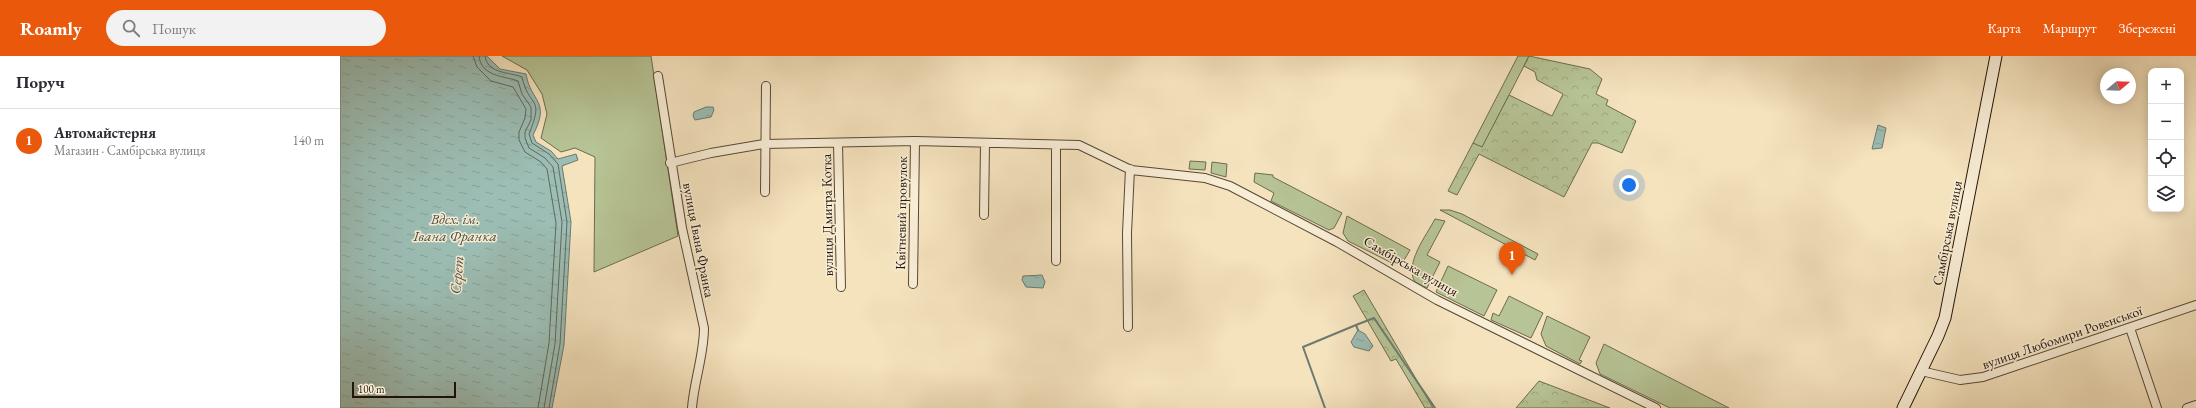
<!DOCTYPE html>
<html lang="uk">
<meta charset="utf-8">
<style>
:root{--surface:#fff;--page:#f2f2f3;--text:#2b2b33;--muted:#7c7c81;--line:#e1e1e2;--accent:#ea580c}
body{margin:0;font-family:"EB Garamond",serif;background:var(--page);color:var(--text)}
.controls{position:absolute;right:12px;top:12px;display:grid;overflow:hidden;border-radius:8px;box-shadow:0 2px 10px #0003}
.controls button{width:36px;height:36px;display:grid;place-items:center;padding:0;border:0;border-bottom:1px solid var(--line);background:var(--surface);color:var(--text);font:20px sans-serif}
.compass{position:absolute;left:1760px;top:12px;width:36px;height:36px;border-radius:50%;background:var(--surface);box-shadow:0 2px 10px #0003;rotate:71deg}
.scale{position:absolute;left:12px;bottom:10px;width:104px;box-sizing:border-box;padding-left:4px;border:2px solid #231309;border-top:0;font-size:11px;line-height:14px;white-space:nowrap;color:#231309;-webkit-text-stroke:3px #f8edd5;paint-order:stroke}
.you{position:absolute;left:1289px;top:129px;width:14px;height:14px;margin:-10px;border:3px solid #fff;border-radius:50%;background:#1a73e8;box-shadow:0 0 0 6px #1a73e833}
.badge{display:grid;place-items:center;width:26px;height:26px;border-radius:50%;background:var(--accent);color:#fff;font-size:13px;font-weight:700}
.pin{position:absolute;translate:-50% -33px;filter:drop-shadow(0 1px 2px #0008)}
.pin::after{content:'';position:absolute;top:21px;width:14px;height:12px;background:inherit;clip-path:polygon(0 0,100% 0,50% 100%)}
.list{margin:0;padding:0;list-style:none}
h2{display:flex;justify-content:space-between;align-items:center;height:52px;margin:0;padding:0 16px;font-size:17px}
h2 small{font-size:13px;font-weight:400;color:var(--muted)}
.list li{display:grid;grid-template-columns:26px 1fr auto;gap:12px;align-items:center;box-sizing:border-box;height:64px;padding:0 16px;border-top:1px solid var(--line)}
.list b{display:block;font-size:15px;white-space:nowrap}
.list p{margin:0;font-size:13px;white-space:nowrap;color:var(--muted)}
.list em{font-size:13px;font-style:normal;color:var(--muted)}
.icon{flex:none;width:22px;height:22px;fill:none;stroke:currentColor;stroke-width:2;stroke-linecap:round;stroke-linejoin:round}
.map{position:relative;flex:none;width:1856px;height:352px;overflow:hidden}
header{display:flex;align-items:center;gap:24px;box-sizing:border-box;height:56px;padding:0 20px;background:var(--accent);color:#fff}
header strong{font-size:19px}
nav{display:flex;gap:22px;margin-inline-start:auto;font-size:14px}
.search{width:280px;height:36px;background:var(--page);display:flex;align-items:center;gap:10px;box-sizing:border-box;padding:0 14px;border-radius:22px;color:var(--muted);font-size:15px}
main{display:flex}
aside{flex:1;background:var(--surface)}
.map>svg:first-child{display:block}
.grass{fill:#b7c495;stroke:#6d6c4f}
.forest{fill:url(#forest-crowns);stroke:#6d6c4f}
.water{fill:url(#water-ripples);stroke:#6c7a70}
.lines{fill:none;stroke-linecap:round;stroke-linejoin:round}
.shore{stroke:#60685f;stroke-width:1}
.stream{stroke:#6c7a70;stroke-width:2}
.minor-casing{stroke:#584736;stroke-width:10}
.secondary-casing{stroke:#231309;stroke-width:13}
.minor{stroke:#f8edd5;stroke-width:8}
.secondary{stroke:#f8edd5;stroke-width:11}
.labels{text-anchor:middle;stroke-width:3;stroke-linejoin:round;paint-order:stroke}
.street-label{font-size:14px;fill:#231309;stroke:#f8edd5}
.water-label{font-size:15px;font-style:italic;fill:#4d4f45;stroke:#f8edd5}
</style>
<header>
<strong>Roamly</strong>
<div class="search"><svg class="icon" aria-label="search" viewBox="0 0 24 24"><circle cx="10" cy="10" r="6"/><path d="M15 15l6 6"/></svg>Пошук</div>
<nav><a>Карта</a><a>Маршрут</a><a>Збережені</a></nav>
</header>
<main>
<aside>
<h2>Поруч<small></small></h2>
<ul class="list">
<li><span class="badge">1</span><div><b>Автомайстерня</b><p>Магазин · Самбірська вулиця</p></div><em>140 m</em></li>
</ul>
</aside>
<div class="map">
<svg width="1856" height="352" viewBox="0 0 1856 352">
<defs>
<pattern id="forest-crowns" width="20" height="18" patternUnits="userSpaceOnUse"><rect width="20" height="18" fill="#b7c495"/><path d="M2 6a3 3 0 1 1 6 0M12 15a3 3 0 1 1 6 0" fill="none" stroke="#9da87f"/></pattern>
<pattern id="water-ripples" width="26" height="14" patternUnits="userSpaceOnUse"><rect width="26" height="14" fill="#9cbeb5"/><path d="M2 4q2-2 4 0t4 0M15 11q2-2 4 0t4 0" fill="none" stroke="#86a29a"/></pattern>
</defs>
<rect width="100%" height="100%" fill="#f5e3be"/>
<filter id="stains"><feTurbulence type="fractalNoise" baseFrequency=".005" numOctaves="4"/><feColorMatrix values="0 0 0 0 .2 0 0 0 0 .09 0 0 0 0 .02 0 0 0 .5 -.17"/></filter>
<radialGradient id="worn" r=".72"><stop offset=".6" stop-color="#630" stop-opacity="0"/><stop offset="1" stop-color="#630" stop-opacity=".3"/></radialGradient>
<!-- grass -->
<path class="grass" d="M162 0H311L338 180 254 216 255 101 235 92 221 96 201 82 207 58 202 38 187 14Z
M1178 0H1189L1142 92 1133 87Z
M850 105 866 106 865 114 849 113Z
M872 106 887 108 886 121 871 117Z
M915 117 933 119V121L1002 157 994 172 989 174 931 145 934 137 914 126Z
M1100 154H1110L1122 158 1198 198 1195 204Z
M1007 160 1070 194 1063 206 1054 208 1008 185 1003 177Z
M1095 163 1105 165 1087 199 1100 206 1087 232 1075 226C1064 208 1086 180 1095 163Z
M1108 210 1157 234 1144 260 1096 236Z
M1169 240 1203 257 1191 282 1151 264 1153 257 1159 260Z
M1207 260 1250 281 1239 304 1242 305 1240 308 1206 290 1201 278Z
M1264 288 1389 352H1330L1260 318 1256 307Z"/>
<!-- forest -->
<path class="forest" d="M1189 0 1250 13 1262 23 1256 38 1268 44 1266 49 1296 65 1282 97 1258 87H1252L1224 141 1139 98 1117 139 1108 135 1133 87 1142 91 1169 39 1212 60 1223 38 1197 24 1195 16 1184 10Z
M1024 234 1093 352H1085L1056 303 1051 305 1013 240Z
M1199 325 1270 352H1176Z"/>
<!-- water -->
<path class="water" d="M0 0H147L160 13 186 18C191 47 211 44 193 79L196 86 211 95 218 103 236 98 238 104 222 110 231 166 224 289 212 352H0Z
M366 51H373L374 54 371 61 355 64 353 60 354 56Z
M1538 69 1546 72 1542 92 1532 93Z
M702 219 705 226 703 232 686 231 682 224 683 220Z
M1018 274 1025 278 1033 290 1029 295 1014 291 1011 286Z"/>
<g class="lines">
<!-- shore -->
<path class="shore" d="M133 0 137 11 151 25 173 31 186 53 185 62 179 76V84L185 96 201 106 207 113 216 167 209 287 198 352
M139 0C141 21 165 20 178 25L182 38 191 51V64L185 76V82L189 92 205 102 213 111 222 166 215 288 204 352
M145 0C147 18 170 16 182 21 189 53 205 39 189 78L192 87 209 98 218 108 227 166 220 288 209 352"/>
<!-- stream -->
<path class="stream" d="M1016 269 1034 262 1095 352
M985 352 963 291 1016 269 1018 274"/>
<defs>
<path id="minor" d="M318 20 342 172 364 272C364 299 354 325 352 352
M498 87 501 231
M330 107 371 97 424 88 575 85 739 89 791 114 865 122 890 130 997 186 1097 244 1316 352
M425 136 426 30
M644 159 645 87
M716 205V89
M573 228 575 85
M788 271 787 177 790 113
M1790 272 1817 352
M1581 315 1620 324 1643 321 1856 249
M1847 352 1856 349"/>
<path id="secondary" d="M1563 352 1598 280 1605 262 1656 0"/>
</defs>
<!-- minor casing -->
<use href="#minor" class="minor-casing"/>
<!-- secondary casing -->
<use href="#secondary" class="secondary-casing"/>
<!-- minor -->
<use href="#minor" class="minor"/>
<!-- secondary -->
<use href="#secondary" class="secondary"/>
</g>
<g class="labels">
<!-- street labels -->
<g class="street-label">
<text transform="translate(561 157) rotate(-89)" y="5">Квітневий провулок</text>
<text transform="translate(487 159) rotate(-91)" y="5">вулиця Дмитра Котка</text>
<text transform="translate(1607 177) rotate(-79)" y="5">Самбірська вулиця</text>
<text transform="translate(359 184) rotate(79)" y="5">вулиця Івана Франка</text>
<text transform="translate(1071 210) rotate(30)" y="5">Самбірська вулиця</text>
<text transform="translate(1722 281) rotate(-19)" y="5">вулиця Любомири Ровенської</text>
</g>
<!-- water labels -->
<g class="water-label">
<text x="115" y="168">Вдсх. ім.<tspan x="115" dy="17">Івана Франка</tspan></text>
<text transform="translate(117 219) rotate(-85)" y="5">Серет</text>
</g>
</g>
<rect width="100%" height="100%" filter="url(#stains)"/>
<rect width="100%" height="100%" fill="url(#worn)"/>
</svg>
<div class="controls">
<button>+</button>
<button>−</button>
<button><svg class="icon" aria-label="locate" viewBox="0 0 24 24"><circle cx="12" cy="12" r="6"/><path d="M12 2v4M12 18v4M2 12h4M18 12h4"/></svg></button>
<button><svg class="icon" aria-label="layers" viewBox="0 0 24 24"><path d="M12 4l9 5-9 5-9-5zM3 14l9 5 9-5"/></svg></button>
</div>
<svg class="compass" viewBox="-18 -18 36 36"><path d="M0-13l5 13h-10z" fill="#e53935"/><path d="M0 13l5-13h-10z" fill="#7c7c81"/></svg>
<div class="scale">100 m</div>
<div class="you"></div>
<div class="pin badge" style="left:1172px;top:219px">1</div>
</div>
</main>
